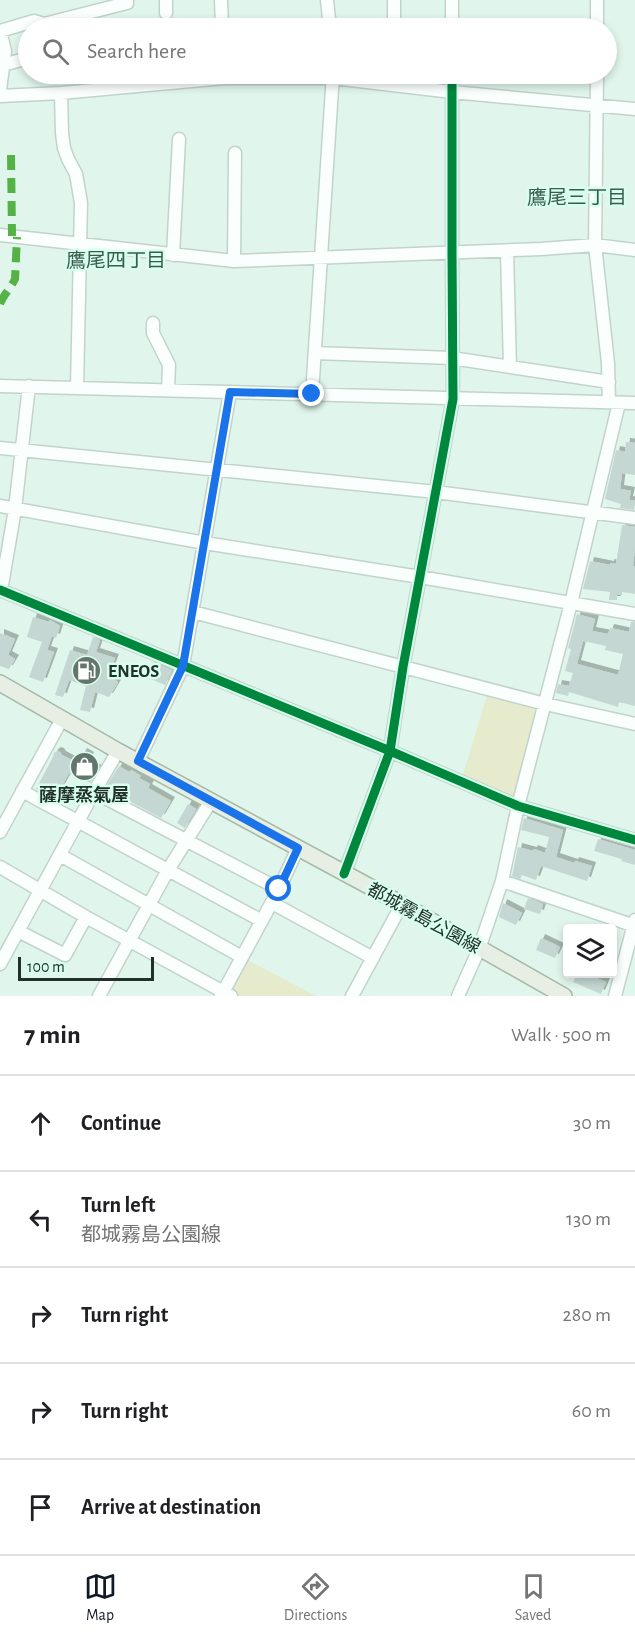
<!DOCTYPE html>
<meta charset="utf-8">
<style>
:root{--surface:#fff;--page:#f2f2f2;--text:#202124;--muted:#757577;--line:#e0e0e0;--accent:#111827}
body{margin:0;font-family:"Alegreya Sans","Noto Sans JP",sans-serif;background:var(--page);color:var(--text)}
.controls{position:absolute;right:18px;bottom:18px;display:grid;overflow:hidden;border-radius:6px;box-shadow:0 3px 9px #0003}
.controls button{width:54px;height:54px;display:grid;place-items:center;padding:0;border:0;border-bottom:2px solid var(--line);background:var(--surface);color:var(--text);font:30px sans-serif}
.scale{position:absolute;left:18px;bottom:15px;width:136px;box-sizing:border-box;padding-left:6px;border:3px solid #21302a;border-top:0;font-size:16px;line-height:21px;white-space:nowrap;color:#21302a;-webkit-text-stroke:4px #d8feed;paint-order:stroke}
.stop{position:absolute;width:18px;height:18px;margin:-14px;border:4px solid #1a73e8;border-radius:50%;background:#fff}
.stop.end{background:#1a73e8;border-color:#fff;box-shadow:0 2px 6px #0008}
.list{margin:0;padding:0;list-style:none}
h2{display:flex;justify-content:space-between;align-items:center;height:78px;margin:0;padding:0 24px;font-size:26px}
h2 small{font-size:20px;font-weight:400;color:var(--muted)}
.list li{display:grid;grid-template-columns:39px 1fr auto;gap:18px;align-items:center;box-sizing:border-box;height:96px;padding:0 24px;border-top:2px solid var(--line)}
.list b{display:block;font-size:22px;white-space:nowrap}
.list p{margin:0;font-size:20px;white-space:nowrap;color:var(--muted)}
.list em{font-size:20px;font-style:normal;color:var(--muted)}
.icon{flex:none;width:33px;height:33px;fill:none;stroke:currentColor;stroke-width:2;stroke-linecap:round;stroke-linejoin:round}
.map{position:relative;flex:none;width:635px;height:996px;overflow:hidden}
.search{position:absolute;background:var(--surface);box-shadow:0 3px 9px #0003;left:18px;right:18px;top:18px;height:66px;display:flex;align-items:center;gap:15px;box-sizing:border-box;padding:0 21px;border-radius:33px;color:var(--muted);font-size:22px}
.sheet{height:558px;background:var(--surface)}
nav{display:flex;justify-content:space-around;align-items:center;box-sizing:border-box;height:84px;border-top:2px solid var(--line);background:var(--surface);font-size:16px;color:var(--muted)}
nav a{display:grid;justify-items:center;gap:3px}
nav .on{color:var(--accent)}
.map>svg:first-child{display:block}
.green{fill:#e5ebcc}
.building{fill:#c4d7d3;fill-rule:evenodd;filter:url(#shadow)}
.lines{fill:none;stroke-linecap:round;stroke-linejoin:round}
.minor-casing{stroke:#c2d3cc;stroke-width:15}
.major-casing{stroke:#a6b8a6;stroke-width:18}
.minor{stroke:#fafefc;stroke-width:12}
.major{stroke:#e7efe5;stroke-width:15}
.quiet{stroke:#55b246;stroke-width:8;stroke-dasharray:15 8;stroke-linecap:butt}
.cycleway-casing{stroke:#d8feed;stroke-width:13}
.cycleway{stroke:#00873e;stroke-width:9}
.route{stroke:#1a73e8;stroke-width:8}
.labels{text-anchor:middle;stroke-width:5;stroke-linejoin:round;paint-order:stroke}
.poi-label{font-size:18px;font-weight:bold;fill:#21302a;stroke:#d8feed;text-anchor:start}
.street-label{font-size:18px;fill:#21302a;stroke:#d8feed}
.neighbourhood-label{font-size:20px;fill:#3b5d4f;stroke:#d8feed}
</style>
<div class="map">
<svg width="635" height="996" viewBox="0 0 635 996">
<defs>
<filter id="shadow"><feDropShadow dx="4" dy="-4" stdDeviation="0" flood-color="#0004"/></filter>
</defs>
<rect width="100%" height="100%" fill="#e0f6ec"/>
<!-- green -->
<path class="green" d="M488 692 540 708 515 801 462 778Z
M242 957 316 996H231L224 992Z"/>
<!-- building -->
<path class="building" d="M626 442 635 443V475L622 473 620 489 631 491 629 500 635 501 634 510 620 508 621 504 605 499 616 450 625 452Z
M622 525 635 527V547L633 566 635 567V594L622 592V595H617V600H609L610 592 583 589 590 561 610 565V563L616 564Z
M577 614 595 619 592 631 608 634 610 628 629 632 631 622H635V706L619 702 618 707 569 692 568 696 556 693 558 684 569 686 573 673 565 671 571 649 568 648ZM583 641 606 646 605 650 623 654 618 675 577 664Z
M33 617 49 622 50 620 60 626 56 638 52 636 47 650 54 652 43 682 29 677 42 642 27 637Z
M0 633 15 639 8 655 15 659 9 669 0 666Z
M93 637 100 640 96 652 115 658 108 676 118 682 109 697 95 692 90 712 80 710 86 686 69 680 63 697 55 695 70 650 87 655Z
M153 662 172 670 165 685 146 677Z
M57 751 60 752 62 755 77 763 83 752 90 756 86 763 98 769 90 783 69 773 55 799 36 789 53 757 54 753Z
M119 766 129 772 131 770 141 776 139 778 150 784 148 788 171 801 161 818 116 794 118 791 107 785Z
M188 804 196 809 185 828 177 823Z
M524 818 563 830 556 857 574 863 575 861 592 866 587 881 541 866 536 880 522 875 520 879 512 876 518 847 533 851 534 849 545 853 549 837 521 830Z
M598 839 635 850V865L621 861 622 859 594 851Z
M528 898 543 904 540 914 524 909Z
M503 903 522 913 516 925 499 917Z
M541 938 560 947 555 958 536 950Z
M577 974H587L606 982 601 994 573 982Z"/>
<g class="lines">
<defs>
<path id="minor" d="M166 0V13
M221 0 222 28
M327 0 330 28
M394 0V28
M597 0V28
M452 28V0
M3 65 28 58
M597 74 595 245 608 363 609 402
M0 90 5 51 0 31 34 21 44 24 127 3V0
M61 93 62 133 64 148 68 159 76 174 81 203 77 388
M0 96 61 93 224 78H333L452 92 635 109
M0 235 234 261 541 249 595 245 635 250
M507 251 510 367
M173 255 179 139
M234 261 235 153
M153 323V333L169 365 168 390
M315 353 452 358 609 382
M0 386 635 403
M312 394 333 74
M0 448 436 492 635 518
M0 506 205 543 420 577 635 614
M0 590 390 751 518 806 635 840
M1 591 15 509 29 386
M193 612 545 704 635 724
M138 761 183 666 230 392
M22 791 262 921
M94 792 279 889
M0 832 62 719
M60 855 242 957
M0 867 86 917 231 996
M344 874 390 751 403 667 453 399 452 253V74
M502 881 635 926
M272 903 373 958
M18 931 65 955 86 917
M0 964 94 792 118 751
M99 996 168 870 211 801
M221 996 279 889 298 848
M352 996 402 904
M458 996 479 949 502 881 518 806 571 603 619 403
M615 996 635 920"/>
<path id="major" d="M0 683 118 751 402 904 564 996"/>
</defs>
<!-- minor casing -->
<use href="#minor" class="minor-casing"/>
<!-- major casing -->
<use href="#major" class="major-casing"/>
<!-- minor -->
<use href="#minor" class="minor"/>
<!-- major -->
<use href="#major" class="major"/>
<!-- quiet -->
<path class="quiet" d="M11 155 12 236
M0 304C3 295 11 288 15 279L17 237"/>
<defs>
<path id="cycleway" d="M0 590 390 751 518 806 635 840
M344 874 390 751 403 667 453 399 452 253V74"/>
</defs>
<!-- cycleway casing -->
<use href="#cycleway" class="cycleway-casing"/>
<!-- cycleway -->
<use href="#cycleway" class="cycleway"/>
</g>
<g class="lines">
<!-- route -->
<path class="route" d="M279 889 298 848 138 761 183 666 230 392 312 394"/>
</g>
<!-- icons -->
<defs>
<symbol id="fuel-disc" viewBox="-11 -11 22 22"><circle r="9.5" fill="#64756e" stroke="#d8feed"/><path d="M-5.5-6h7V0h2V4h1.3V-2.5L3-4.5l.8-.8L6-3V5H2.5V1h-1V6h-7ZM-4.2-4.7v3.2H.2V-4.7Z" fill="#fff"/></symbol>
<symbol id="shop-disc" viewBox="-11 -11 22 22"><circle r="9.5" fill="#64756e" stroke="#d8feed"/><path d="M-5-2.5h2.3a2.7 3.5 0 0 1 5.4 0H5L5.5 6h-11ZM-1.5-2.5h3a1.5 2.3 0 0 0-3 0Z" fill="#fff"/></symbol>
</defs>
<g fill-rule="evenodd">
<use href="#fuel-disc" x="70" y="654" width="33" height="33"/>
<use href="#shop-disc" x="68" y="750" width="33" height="33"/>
</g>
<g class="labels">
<!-- poi labels -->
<g class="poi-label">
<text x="108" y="677">ENEOS</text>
<text x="84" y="801" text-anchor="middle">薩摩蒸氣屋</text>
</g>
<!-- street labels -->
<g class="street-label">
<text transform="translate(424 918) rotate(29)" y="6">都城霧島公園線</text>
</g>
<!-- neighbourhood labels -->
<g class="neighbourhood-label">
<text x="577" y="204">鷹尾三丁目</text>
<text x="116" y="267">鷹尾四丁目</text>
</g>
</g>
</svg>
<div class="controls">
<button><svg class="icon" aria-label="layers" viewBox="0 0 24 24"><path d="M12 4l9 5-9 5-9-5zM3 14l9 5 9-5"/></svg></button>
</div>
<div class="scale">100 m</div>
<div class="stop" style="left:279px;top:889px"></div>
<div class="stop end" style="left:312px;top:394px"></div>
<div class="search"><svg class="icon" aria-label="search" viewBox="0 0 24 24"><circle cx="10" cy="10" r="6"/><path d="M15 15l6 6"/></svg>Search here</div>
</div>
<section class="sheet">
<h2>7 min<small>Walk · 500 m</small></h2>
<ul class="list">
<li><svg class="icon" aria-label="ahead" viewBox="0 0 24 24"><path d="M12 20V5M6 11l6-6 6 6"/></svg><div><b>Continue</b></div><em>30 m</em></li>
<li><svg class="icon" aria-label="left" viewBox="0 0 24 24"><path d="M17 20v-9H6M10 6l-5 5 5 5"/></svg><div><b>Turn left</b><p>都城霧島公園線</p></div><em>130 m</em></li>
<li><svg class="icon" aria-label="right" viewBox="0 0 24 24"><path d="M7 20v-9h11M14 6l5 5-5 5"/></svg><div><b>Turn right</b></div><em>280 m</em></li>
<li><svg class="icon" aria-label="right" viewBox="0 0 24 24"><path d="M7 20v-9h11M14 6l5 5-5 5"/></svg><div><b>Turn right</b></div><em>60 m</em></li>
<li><svg class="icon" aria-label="arrive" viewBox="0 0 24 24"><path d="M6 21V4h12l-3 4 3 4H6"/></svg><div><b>Arrive at destination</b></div></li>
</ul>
</section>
<nav>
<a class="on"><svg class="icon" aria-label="map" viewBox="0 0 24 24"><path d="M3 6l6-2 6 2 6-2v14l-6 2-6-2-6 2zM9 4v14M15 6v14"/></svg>Map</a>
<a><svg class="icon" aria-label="directions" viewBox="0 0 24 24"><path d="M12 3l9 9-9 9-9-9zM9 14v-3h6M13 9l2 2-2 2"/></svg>Directions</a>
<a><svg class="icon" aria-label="saved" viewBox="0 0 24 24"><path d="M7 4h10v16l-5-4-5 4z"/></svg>Saved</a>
</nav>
